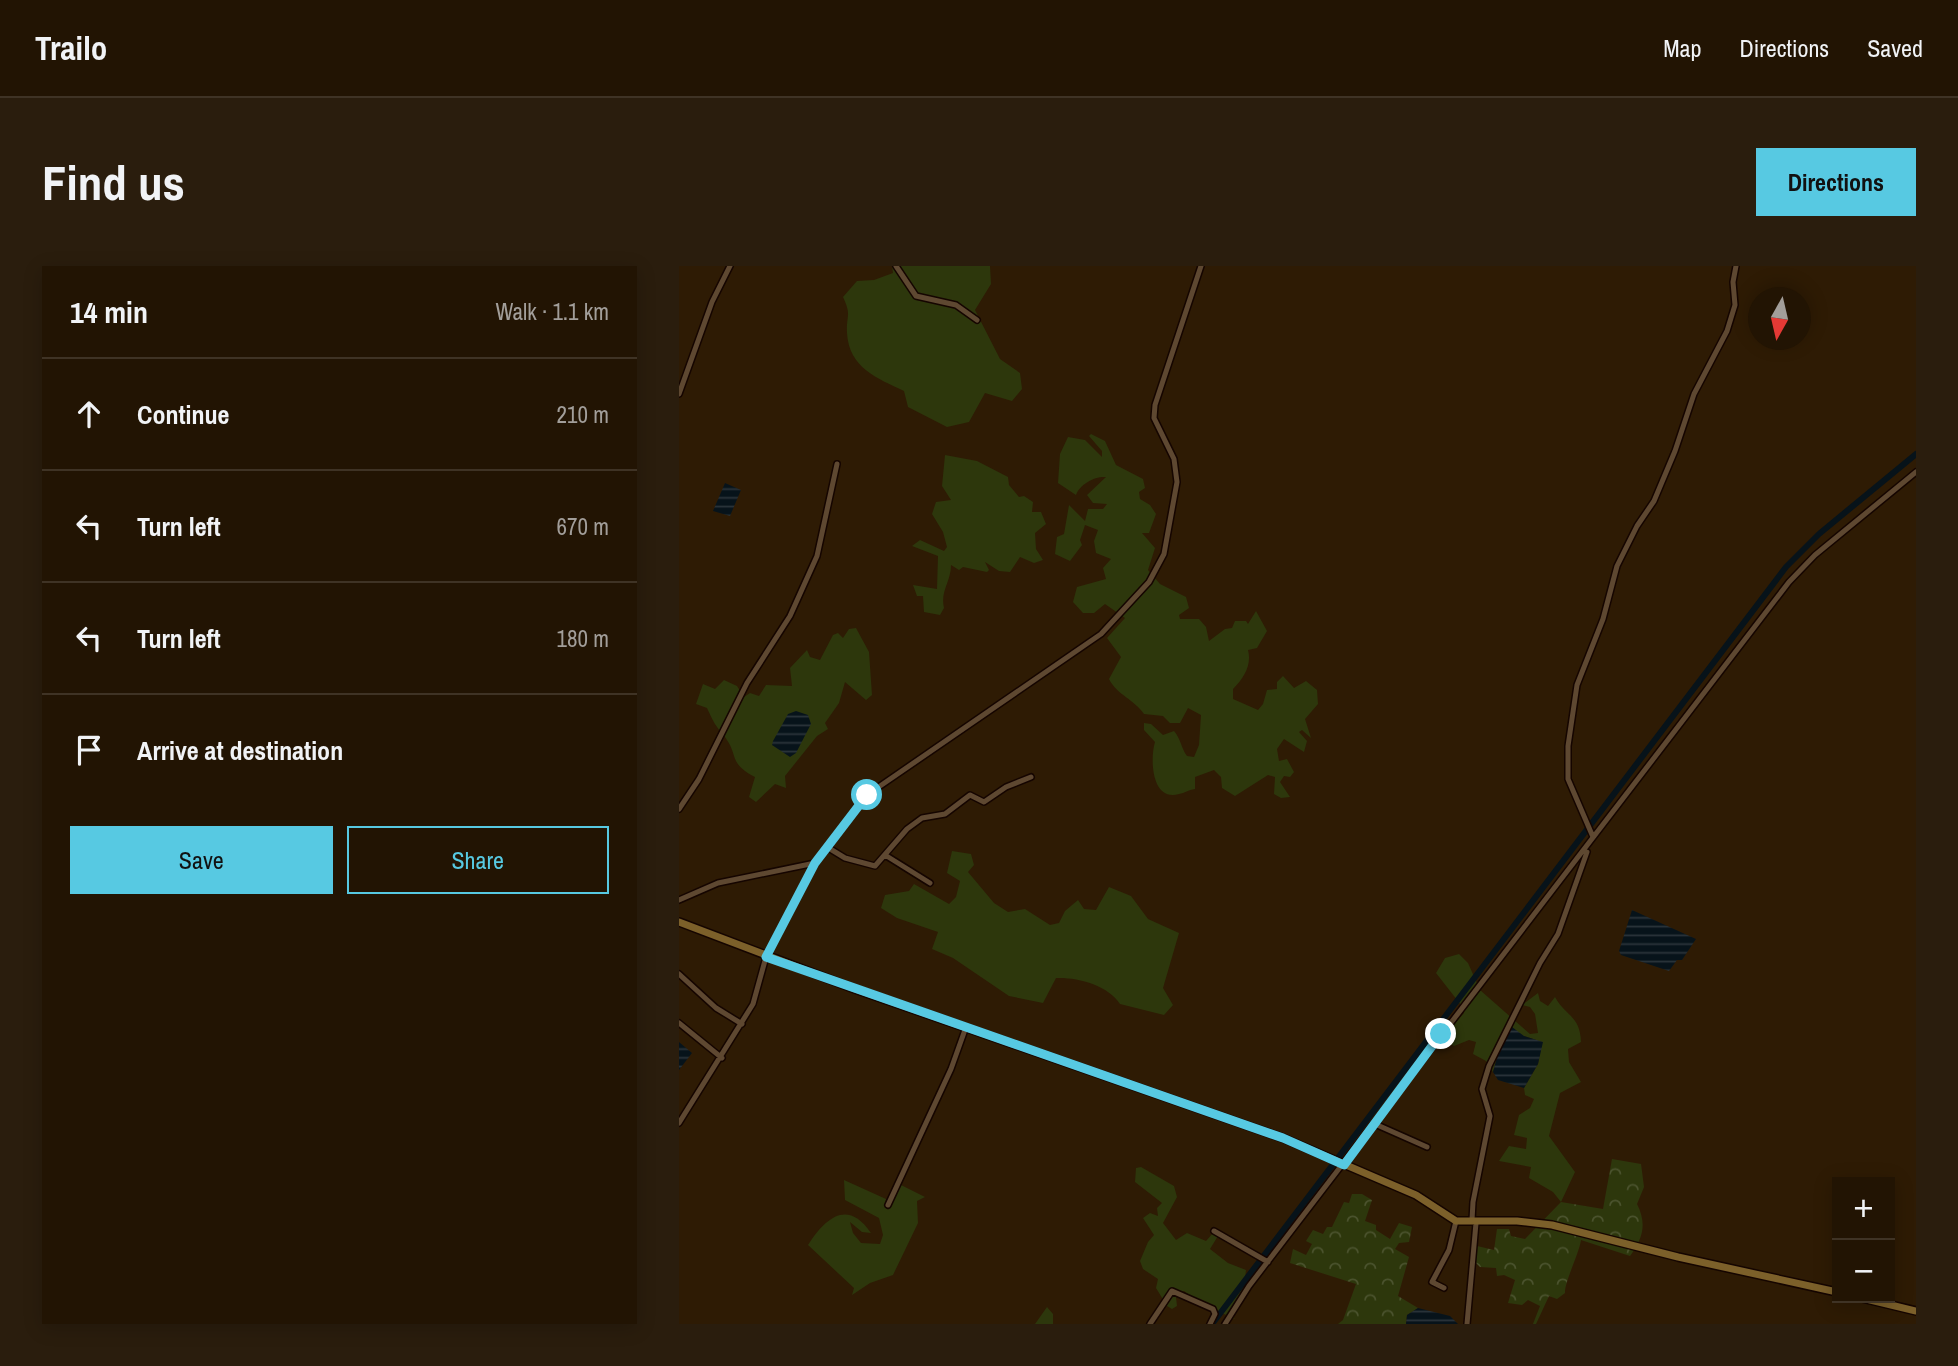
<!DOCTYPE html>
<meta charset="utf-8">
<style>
:root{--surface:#221403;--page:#2a1d0d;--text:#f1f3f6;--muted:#a29e9a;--line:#3f3325;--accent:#57c9e2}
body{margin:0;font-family:"Archivo Narrow",sans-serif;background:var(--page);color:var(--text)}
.controls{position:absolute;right:21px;bottom:21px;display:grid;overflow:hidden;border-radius:0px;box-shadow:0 4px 18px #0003}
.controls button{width:63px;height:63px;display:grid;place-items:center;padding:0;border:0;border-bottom:2px solid var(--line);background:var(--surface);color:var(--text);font:35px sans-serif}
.compass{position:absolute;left:1069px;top:21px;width:63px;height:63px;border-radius:50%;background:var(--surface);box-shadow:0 4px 18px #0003;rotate:188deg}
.stop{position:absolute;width:21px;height:21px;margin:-16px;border:5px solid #57c9e2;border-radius:50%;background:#fff}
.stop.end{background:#57c9e2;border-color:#fff;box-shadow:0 2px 7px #0008}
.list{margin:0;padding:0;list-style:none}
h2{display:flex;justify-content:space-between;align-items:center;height:91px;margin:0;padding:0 28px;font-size:30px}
h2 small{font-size:23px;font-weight:400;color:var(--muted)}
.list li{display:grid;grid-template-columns:46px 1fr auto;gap:21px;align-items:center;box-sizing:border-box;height:112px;padding:0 28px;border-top:2px solid var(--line)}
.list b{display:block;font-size:26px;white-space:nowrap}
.list em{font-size:23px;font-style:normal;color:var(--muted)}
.actions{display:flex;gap:14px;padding:21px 28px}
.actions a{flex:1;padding:16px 0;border:2px solid var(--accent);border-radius:0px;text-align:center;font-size:24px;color:var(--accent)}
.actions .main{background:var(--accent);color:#111}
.icon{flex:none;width:38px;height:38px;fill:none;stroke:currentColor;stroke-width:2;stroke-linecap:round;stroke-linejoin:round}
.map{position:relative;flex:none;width:1237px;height:1058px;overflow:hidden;border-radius:0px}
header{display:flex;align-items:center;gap:42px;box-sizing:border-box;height:98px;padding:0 35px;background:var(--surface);border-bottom:2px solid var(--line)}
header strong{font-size:33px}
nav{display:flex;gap:38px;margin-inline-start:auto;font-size:24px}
.intro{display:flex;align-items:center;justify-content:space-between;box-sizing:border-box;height:168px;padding:0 42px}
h1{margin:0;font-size:49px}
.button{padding:18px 32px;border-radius:0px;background:var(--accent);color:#111;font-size:24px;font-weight:700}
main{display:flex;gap:42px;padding:0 42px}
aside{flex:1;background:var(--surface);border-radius:0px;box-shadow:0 4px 18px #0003}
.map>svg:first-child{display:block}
.grass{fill:#2d370c}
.forest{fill:url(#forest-crowns)}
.water{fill:url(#water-rules)}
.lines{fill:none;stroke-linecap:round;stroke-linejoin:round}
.canal{stroke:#07131a;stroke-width:6}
.minor-casing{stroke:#150500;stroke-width:8}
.secondary-casing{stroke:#150500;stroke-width:10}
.minor{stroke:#5e4831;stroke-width:5}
.secondary{stroke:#7c602a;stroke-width:7}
.route{stroke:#57c9e2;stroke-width:9}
</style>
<header>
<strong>Trailo</strong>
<nav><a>Map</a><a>Directions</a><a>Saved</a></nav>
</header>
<div class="intro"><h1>Find us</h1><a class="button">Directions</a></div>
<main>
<aside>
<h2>14 min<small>Walk · 1.1 km</small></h2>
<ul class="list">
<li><svg class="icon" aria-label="ahead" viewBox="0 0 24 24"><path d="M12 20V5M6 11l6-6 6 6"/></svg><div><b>Continue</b></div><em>210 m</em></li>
<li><svg class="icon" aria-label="left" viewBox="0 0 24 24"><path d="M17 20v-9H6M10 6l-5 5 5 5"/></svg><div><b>Turn left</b></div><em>670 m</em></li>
<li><svg class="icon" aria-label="left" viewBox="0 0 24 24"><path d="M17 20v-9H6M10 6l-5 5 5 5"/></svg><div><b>Turn left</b></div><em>180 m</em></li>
<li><svg class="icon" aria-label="arrive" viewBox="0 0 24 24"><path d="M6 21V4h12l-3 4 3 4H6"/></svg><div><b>Arrive at destination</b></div></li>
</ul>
<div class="actions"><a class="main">Save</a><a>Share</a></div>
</aside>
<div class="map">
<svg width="1237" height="1058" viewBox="0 0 1237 1058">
<defs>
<pattern id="forest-crowns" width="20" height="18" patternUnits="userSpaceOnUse" patternTransform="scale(1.75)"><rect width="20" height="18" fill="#2d370c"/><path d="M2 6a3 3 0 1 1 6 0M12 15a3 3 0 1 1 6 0" fill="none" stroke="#4b532e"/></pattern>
<pattern id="water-rules" width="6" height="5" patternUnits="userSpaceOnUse" patternTransform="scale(1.75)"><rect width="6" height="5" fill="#07131a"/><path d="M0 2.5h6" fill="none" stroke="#2b343a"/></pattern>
</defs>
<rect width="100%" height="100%" fill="#2e1b04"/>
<!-- grass -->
<path class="grass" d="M213 0H311L312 18 296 44 321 93 341 107 343 123 333 135 306 127 290 156 268 161 229 141 225 125C198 112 170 102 168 67 167 49 173 50 164 31L178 15 195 14 214 7Z
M412 168 426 175 437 199 464 213 466 222 460 226 461 233 471 239 477 248 470 267H463L476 282 469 304 481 318 507 331 510 342 500 349 501 353H520L527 361 530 375 546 363 553 362 556 355H567L569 358 577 345 588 365 578 382 569 384C573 399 565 412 554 423V433L579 444 584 438 588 424 598 423V416L604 410 615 422 627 415 638 424 639 438 626 453 632 472 623 464 620 466 628 475 625 486 605 473 598 483 600 495 608 493 615 506 611 511 605 510 601 516 611 531 602 532 595 528 596 511 589 509 556 530 543 522 542 511 535 504 516 511V523C509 524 506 527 500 528 472 536 471 492 476 476L465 464V457L472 458 484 469 495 465C502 473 502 482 508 490L515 491 520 479 522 449 509 442 501 457H491L484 450 465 448C456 434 438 429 430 413L442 391 428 372 446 352 426 338 415 347H404L394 336 398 321 427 313 424 302 432 293 417 287 415 275 419 264 406 259 401 274 403 279 391 295 376 288 378 271 385 268 390 239 406 255 409 243H424L428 238 414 237 408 229 427 211C416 210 401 218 397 229L379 217 381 188 389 171 406 174 423 191V185L410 170Z
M266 189 298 195 329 211 330 219 340 231 345 230 354 236 353 246H362L367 258 356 267 357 283 364 294 355 297 341 291 331 306 320 305 306 296 310 304 308 306 284 301 280 304 272 299C272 316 261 325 265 342L261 349 245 346 244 330H238L234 319 258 323 259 290 233 280 241 274 265 285 268 281 264 266 253 248 257 236 272 234 263 220Z
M177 362 190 386 193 429 187 434 166 416 160 437 146 457 149 463 138 470 106 510 107 522 96 518 77 536 70 531 76 511C49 497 60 490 46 471 36 459 35 457 28 442L17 438 24 418 36 423 45 414 58 420 65 431 71 427 80 430 87 419 113 420 111 402 128 384 131 391 141 394 154 369 159 367 164 372 170 363Z
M273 585 292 588 295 599 289 606 315 637 329 646 346 643 371 659 380 657 386 645 399 634 405 643 417 644 430 621 452 630 469 653 500 667 484 722 494 739 485 749 441 738C429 719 398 711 377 712L364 737 330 730 274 692 253 683 259 666 218 652 202 642 206 629 230 625 235 618 270 638 277 631 281 615 268 607Z
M780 688 789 697 801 724 851 768 859 767 856 748 851 741 843 739 859 727 861 735 869 740 876 731C887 751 901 749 902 776L889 783 890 796 902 816 881 827 870 870 896 906 882 936 874 926 850 912 852 901 820 895 830 880 847 883 848 872 835 869 840 849 851 842 855 833 846 829 845 822 859 798 863 776 845 770 822 777 814 806 807 795 794 788 797 776 790 774 775 780 762 773 785 747 782 739 757 707 766 692Z
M462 901 495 920 498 931 484 957 497 974 508 967 527 975 534 967 539 970 531 983 549 997 567 1004 565 1022 553 1049 556 1053 523 1038 505 1025 497 1031 498 1040 493 1043 488 1040 477 1022 479 1013 464 1003 461 995 469 976 475 969 464 952 471 947 479 950 478 942 483 937 456 916 457 902Z
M165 914 207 933 206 939 210 941 222 919 246 931 238 935 239 957 214 1009 191 1017 173 1029 175 1022 129 979C147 951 169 933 192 967L183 966 171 956 174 967 182 977 201 978 204 969 200 952 166 934Z
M368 1041 374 1048V1058H356Z"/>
<!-- forest -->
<path class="forest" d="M933 893 962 898 965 921 958 938C968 958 964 972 951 990L902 974C900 988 885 1017 886 1027L878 1033 870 1030 857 1058H854L861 1040 849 1034 843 1039 829 1037 836 1014 825 1009 818 1010 817 1002 801 1001 796 996 798 980 815 984 818 963H830L832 970 846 973 882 936 924 943Z
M673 928H683L693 934 686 955 697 959V964L711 973 720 957 733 961 730 976 720 977 716 983 730 991 719 1030 739 1042 728 1049 727 1058H659L664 1054 677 1018 611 997 614 983 627 989 633 978 627 975 634 964 644 968 648 961H653L665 936 670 937Z"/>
<!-- water -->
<path class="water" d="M46 217 62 224 51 250 34 245Z
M117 445 129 449 132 458 117 487 111 491 93 479 94 475 109 448Z
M953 644 1017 673 1003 694H998L990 705 942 689 940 685Z
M833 761 845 770 864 776 859 798 845 822 819 814 814 806 822 777Z
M0 776 13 787 0 804Z
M739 1042 771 1050 779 1058H727L728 1049Z"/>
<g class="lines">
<!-- canal -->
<path class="canal" d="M533 1058 1107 301 1140 268 1237 188"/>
<defs>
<path id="minor" d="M217 0 237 30 277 39 298 54
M0 128 33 36 51 0
M0 543 20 513 68 417 111 350 138 290 158 198
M914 571 889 513V480L898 419 924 353 938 300 958 260 975 235 996 185 1015 128 1048 65 1056 39 1054 16 1057 0
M148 581 166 592 196 600 228 563 243 552 266 548 291 529 305 536 327 521 352 511
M206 589 251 617
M0 634 39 617 136 597
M0 708 37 742 63 758
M0 757 43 792
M0 857 74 738 87 691 136 597 188 529 422 368 470 316 485 288 498 216 495 193 475 152 476 139 522 0
M696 858 748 881
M209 939 272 803 287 761
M535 965 589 996
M765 1022 753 1016 770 984 777 955
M471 1058 493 1025 534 1043 536 1048 531 1058
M546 1058 570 1020 1110 316 1136 289 1237 206
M788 1058 797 957 793 954 794 936 811 850 803 823 810 800 861 697 879 668 908 586"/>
<path id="secondary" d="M0 656 176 723 604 872 737 929 777 955H838L873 959 999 991 1158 1026
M1183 1032 1237 1045"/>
</defs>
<!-- minor casing -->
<use href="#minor" class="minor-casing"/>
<!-- secondary casing -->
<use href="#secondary" class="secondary-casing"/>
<!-- minor -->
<use href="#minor" class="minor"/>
<!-- secondary -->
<use href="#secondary" class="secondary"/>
</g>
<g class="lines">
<!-- route -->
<path class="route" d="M188 529 136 597 87 691 604 872 665 899 762 768"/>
</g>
</svg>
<div class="controls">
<button>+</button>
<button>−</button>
</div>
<svg class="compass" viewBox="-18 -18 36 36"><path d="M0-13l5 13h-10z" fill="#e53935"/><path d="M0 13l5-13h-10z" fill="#a29e9a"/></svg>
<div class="stop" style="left:188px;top:529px"></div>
<div class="stop end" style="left:762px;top:768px"></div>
</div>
</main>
